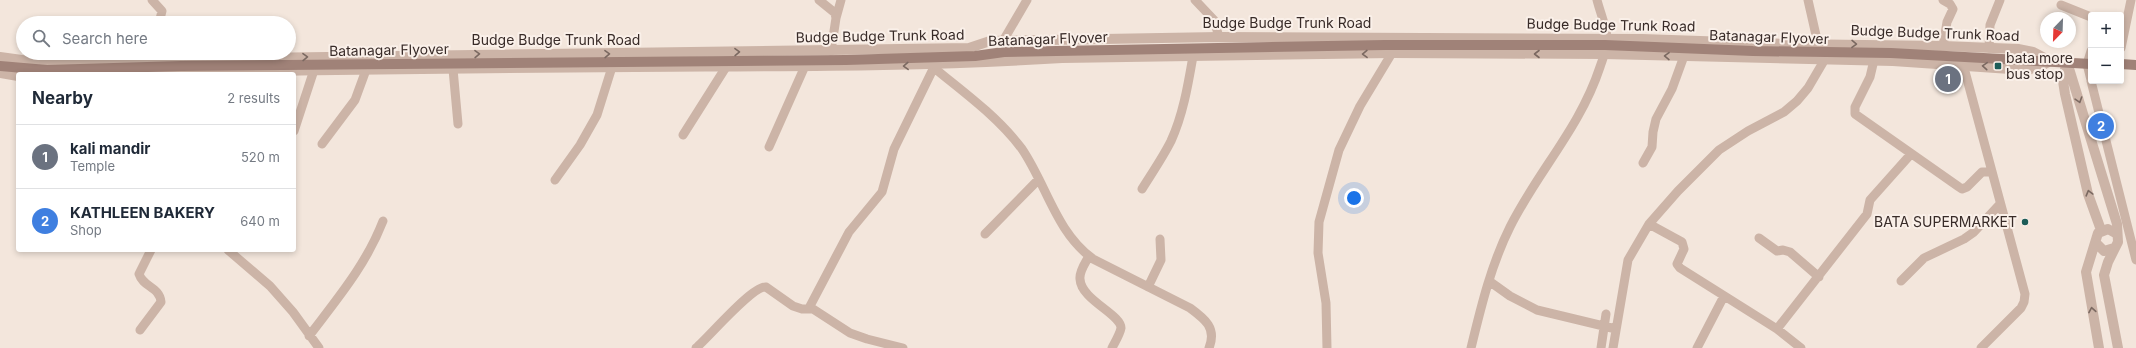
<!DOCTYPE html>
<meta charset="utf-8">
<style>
:root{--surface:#fff;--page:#f6f6f7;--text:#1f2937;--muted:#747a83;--line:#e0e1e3;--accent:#d93025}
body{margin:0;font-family:Inter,sans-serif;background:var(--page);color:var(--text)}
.controls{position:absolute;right:12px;top:12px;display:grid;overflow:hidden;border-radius:4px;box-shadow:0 2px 6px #0003}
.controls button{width:36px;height:36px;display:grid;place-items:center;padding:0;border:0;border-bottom:1px solid var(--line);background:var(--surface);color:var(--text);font:20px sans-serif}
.compass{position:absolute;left:2040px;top:12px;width:36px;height:36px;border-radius:50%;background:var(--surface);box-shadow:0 2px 6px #0003;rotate:203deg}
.you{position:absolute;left:1354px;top:198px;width:14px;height:14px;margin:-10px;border:3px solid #fff;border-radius:50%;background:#1a73e8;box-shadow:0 0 0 6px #1a73e833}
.badge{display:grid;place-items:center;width:26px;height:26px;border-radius:50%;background:var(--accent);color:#fff;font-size:13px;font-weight:700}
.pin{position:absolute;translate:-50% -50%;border:2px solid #fff;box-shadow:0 1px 4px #0006}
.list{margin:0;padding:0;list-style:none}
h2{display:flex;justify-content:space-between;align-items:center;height:52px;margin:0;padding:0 16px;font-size:17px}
h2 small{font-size:13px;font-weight:400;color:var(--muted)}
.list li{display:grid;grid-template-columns:26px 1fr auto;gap:12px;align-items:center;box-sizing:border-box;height:64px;padding:0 16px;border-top:1px solid var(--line)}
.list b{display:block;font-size:15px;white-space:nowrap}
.list p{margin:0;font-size:13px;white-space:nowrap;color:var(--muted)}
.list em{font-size:13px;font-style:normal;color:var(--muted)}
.icon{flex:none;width:22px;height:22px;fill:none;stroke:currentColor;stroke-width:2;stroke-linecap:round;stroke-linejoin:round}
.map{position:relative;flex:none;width:2136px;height:348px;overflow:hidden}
.search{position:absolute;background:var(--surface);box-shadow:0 2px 6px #0003;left:16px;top:16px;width:280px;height:44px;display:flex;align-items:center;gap:10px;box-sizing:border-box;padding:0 14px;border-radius:22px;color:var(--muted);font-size:15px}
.panel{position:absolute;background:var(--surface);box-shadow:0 2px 6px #0003;left:16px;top:72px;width:280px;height:180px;border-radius:4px}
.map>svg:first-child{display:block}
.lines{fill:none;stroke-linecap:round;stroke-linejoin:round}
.minor{stroke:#ccb4a7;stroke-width:9}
.tertiary{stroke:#ccb4a7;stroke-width:10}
.secondary{stroke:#a08278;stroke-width:10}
.oneway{stroke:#7b6961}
.poi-dot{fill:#1c5c58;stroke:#faf0e9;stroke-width:1.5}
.labels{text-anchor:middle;stroke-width:4;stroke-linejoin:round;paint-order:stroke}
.street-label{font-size:14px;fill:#382b28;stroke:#faf0e9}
.poi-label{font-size:14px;fill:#382b28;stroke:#faf0e9;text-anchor:start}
</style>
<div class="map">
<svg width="2136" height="348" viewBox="0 0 2136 348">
<rect width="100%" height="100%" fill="#f3e6dc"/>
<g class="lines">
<!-- minor -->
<path class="minor" d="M152 0 162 11 159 23
M819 0 835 13 836 18 831 51
M1195 0 1214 20 1219 37
M1808 0 1818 44
M2061 5 2091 17
M836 18 841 0
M1003 41 1027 0
M1943 46 1947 22 1953 9 1950 4 1943 0
M1989 48 1990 25 2000 0
M2121 48 2131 0
M2091 51 2087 64 2091 80
M1874 60 1870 77 1855 107V114L1959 187 1962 189 1967 187 1982 172H1992
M1963 64 2025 294 2024 302 2021 308 1981 348
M934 68C964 92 999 118 1022 149 1047 186 1056 232 1093 259L1190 308C1205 319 1217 328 1209 348
M453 69 458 124
M2091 81 2136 260
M294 131 314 70
M683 135 726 67
M322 144 355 100 366 70
M769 147 805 66
M1643 163 1652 147 1653 132 1656 119 1672 89 1684 56
M555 180 580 145 597 115 612 67
M1142 189C1152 173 1163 157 1171 141 1183 115 1188 85 1193 56
M1649 224 1682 242 1684 249 1677 264 1680 268 1777 329 1801 348
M985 234 1039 179
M1759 238 1777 251 1783 250 1790 252 1819 277
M228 250 270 286 293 312 319 348
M1089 256C1086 262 1079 271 1080 279 1081 300 1121 314 1121 328 1120 334 1115 342 1112 348
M1489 281 1510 296 1537 310 1616 329
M1901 281 1924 258 1964 239 1974 232 2000 204
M1148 287 1161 260 1160 239
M809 308 849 232 882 192 894 149 936 63
M1777 329 1867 214 1870 200 1911 154
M140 330 161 302C160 287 143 287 139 274L151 250
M309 336C337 299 366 265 383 221
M696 348C709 337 753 285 766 287L793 306 802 309H813L850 333 867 339 903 348
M1327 348 1326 303 1318 253 1319 222 1339 150 1360 106 1392 53
M1471 348C1481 307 1491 265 1510 227 1538 171 1580 128 1600 67 1603 58 1608 47 1607 38 1606 26 1600 12 1597 0
M1601 348 1606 314
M1613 348 1628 260 1649 224 1678 191 1719 150 1748 131 1784 112 1797 101 1808 88 1825 59
M1697 348 1724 296"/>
<!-- tertiary -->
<path class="tertiary" d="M0 57 29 61H48L969 48 990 41 1219 37 1642 39 1786 44 1943 46 2018 49 2033 52 2050 61 2039 67 2025 70 1893 61 1604 54 1392 53 1062 58C919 67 777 66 634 67 461 68 288 70 115 74
M2067 62 2117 224 2118 242 2108 262 2104 275 2118 348
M2066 64 2063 81 2065 94 2088 194 2101 230
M0 73 18 76
M2096 243 2104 251 2114 248
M2099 348 2086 272 2098 233 2108 229 2117 234"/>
<!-- secondary -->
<path class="secondary" d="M2121 64 2136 65
M0 66 47 70 181 66 846 60 975 56 1004 52 1385 45H1605L1753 51 1891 53 2091 64"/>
</g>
<!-- one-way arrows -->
<defs><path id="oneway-chevron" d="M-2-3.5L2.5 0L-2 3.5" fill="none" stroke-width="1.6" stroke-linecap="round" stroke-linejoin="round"/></defs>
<g class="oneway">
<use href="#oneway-chevron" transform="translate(1854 44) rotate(1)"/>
<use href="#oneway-chevron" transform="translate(737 52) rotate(-1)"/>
<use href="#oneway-chevron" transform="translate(477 54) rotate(-1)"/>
<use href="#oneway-chevron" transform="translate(607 54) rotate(-1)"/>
<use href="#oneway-chevron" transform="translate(1365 54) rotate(179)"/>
<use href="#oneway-chevron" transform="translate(1537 54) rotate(-180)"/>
<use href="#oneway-chevron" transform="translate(1667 56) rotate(-179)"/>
<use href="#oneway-chevron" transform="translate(305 57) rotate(-1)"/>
<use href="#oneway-chevron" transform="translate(906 66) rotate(178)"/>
<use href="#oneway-chevron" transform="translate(1985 66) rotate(-176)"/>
<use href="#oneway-chevron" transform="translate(2079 100) rotate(72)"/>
<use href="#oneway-chevron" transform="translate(2089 193) rotate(-105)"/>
<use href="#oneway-chevron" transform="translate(2092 310) rotate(-100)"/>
</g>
<!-- markers -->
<g class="poi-dot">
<rect x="1994" y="62" width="8" height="8" rx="2"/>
<circle cx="2025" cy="222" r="4"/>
</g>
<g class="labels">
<!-- street labels -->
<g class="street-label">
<text x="1287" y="28">Budge Budge Trunk Road</text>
<text transform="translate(1611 25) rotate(1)" y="5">Budge Budge Trunk Road</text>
<text transform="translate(1935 33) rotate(2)" y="5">Budge Budge Trunk Road</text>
<text transform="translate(880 36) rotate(-1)" y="5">Budge Budge Trunk Road</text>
<text transform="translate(1769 37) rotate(2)" y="5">Batanagar Flyover</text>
<text transform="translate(1048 39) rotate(-2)" y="5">Batanagar Flyover</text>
<text x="556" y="45">Budge Budge Trunk Road</text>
<text transform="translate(389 50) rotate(-1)" y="5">Batanagar Flyover</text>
</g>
<!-- poi labels -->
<g class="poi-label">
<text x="2006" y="63">bata more<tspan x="2006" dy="16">bus stop</tspan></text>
<text x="2017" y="227" text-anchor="end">BATA SUPERMARKET</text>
</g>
</g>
</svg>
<div class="controls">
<button>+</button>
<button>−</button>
</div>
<svg class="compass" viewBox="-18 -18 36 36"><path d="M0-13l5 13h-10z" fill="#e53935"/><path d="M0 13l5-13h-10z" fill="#747a83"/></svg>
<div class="you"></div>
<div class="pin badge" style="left:1948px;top:79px;background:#6b7280">1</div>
<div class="pin badge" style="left:2101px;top:126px;background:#3f7fe0">2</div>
<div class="search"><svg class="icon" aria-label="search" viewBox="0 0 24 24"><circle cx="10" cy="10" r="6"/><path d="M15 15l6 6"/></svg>Search here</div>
<section class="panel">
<h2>Nearby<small>2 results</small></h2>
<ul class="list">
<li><span class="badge" style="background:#6b7280">1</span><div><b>kali mandir</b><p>Temple</p></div><em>520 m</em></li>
<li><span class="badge" style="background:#3f7fe0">2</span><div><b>KATHLEEN BAKERY</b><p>Shop</p></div><em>640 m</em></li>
</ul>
</section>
</div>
